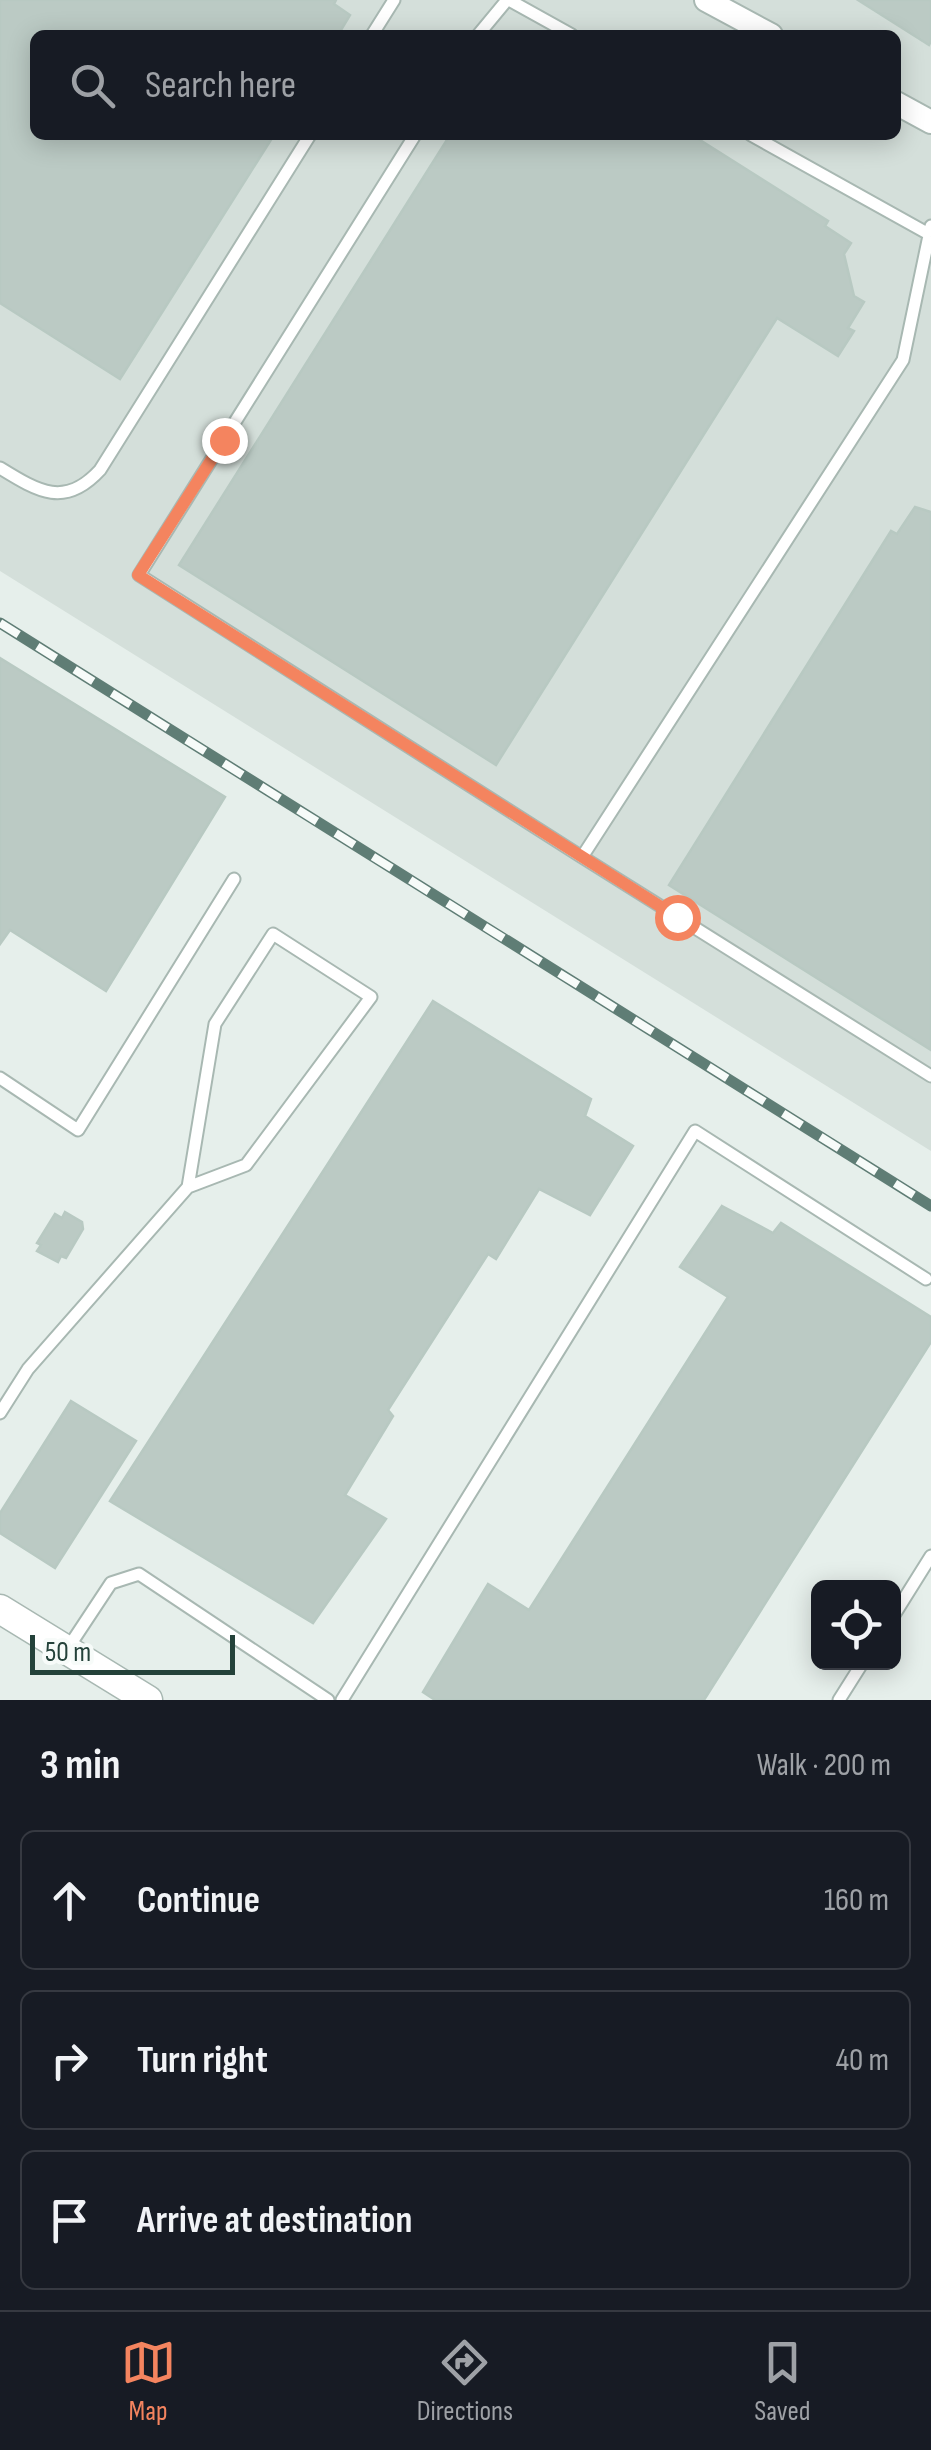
<!DOCTYPE html>
<meta charset="utf-8">
<style>
:root{--surface:#171b24;--page:#242831;--text:#f1f3f6;--muted:#9ea1a6;--line:#363941;--accent:#f4845f}
body{margin:0;font-family:"Sofia Sans Condensed",sans-serif;background:var(--page);color:var(--text)}
.controls{position:absolute;right:30px;bottom:30px;display:grid;overflow:hidden;border-radius:15px;box-shadow:0 5px 25px #0003}
.controls button{width:90px;height:90px;display:grid;place-items:center;padding:0;border:0;border-bottom:2px solid var(--line);background:var(--surface);color:var(--text);font:50px sans-serif}
.scale{position:absolute;left:30px;bottom:25px;width:205px;box-sizing:border-box;padding-left:10px;border:5px solid #24423a;border-top:0;font-size:28px;line-height:35px;white-space:nowrap;color:#24423a;-webkit-text-stroke:8px #f7fbf9;paint-order:stroke}
.stop{position:absolute;width:30px;height:30px;margin:-22px;border:8px solid #f4845f;border-radius:50%;background:#fff}
.stop.end{background:#f4845f;border-color:#fff;box-shadow:0 2px 10px #0008}
.list{margin:0;padding:0;list-style:none}
h2{display:flex;justify-content:space-between;align-items:center;height:130px;margin:0;padding:0 40px;font-size:42px}
h2 small{font-size:32px;font-weight:400;color:var(--muted)}
.list li{display:grid;grid-template-columns:65px 1fr auto;gap:30px;align-items:center;box-sizing:border-box;height:140px;margin:0 20px 20px;padding:0 20px;border:2px solid var(--line);border-radius:15px}
.list b{display:block;font-size:38px;white-space:nowrap}
.list em{font-size:32px;font-style:normal;color:var(--muted)}
.icon{flex:none;width:55px;height:55px;fill:none;stroke:currentColor;stroke-width:2;stroke-linecap:round;stroke-linejoin:round}
.map{position:relative;flex:none;width:931px;height:1700px;overflow:hidden}
.search{position:absolute;background:var(--surface);box-shadow:0 5px 25px #0003;left:30px;right:30px;top:30px;height:110px;display:flex;align-items:center;gap:25px;box-sizing:border-box;padding:0 35px;border-radius:15px;color:var(--muted);font-size:38px}
.sheet{height:610px;background:var(--surface)}
nav{display:flex;justify-content:space-around;align-items:center;box-sizing:border-box;height:140px;border-top:2px solid var(--line);background:var(--surface);font-size:28px;color:var(--muted)}
nav a{display:grid;justify-items:center;gap:5px}
nav .on{color:var(--accent)}
.map>svg:first-child{display:block}
.built{fill:#d4dfda;fill-rule:evenodd}
.building{fill:#bbcac4;stroke:#b8c9c2;stroke-width:2.5}
.lines{fill:none;stroke-linecap:round;stroke-linejoin:round}
.service-casing{stroke:#a8b8b2;stroke-width:15}
.minor-casing{stroke:#a8b8b2;stroke-width:26}
.tertiary-casing{stroke:#a8b8b2;stroke-width:31}
.service{stroke:#fff;stroke-width:11}
.minor{stroke:#fff;stroke-width:22}
.tertiary{stroke:#fff;stroke-width:28}
.rail-casing{stroke:#5f7d75;stroke-width:11}
.rail{stroke:#f7fbf9;stroke-width:8;stroke-dasharray:22;stroke-linecap:butt}
.route{stroke:#f4845f;stroke-width:12}
</style>
<div class="map">
<svg width="931" height="1700" viewBox="0 0 931 1700">
<rect width="100%" height="100%" fill="#e6efeb"/>
<!-- built -->
<path class="built" d="M0 0H931V1151L0 571ZM35 35H896V135H35Z"/>
<!-- building -->
<path class="building" d="M0 0H336L334 4 350 15 338 35H35V135H274L120 379 0 303Z
M858 0H931V41L929 45Z
M450 135H692L828 221 825 226 851 243 844 254 854 296 864 302 848 328 854 331 838 356 777 318 496 765 179 565Z
M915 507 931 512V1050L669 885 891 531 897 534Z
M0 658 225 797 106 991 10 930 0 944Z
M433 1001 591 1099 585 1116 633 1146 590 1215 539 1189 496 1259 488 1254 388 1410 393 1416 345 1495 386 1519 313 1623 110 1501Z
M722 1206 773 1233 781 1223 931 1317V1342L704 1700H435L423 1692 488 1584 529 1610 728 1297 680 1267Z
M65 1212 82 1222 83 1229 66 1258 61 1256 58 1262 37 1251 41 1245 37 1243 55 1214 62 1218Z
M71 1401 136 1441 55 1568 0 1533V1513Z"/>
<g class="lines">
<defs>
<path id="service" d="M509 0 572 35
M372 35 394 0
M478 35 507 0
M415 135 139 575 582 857 903 360 931 226
M751 135 927 233
M0 468C39 492 65 508 100 470L310 135
M582 857 931 1076
M0 1078 78 1130 234 879
M0 1413 28 1369 188 1187 215 1024 273 934 371 997 246 1165 188 1187
M894 1615 931 1556
M68 1648 111 1583 139 1574 328 1700
M342 1700 695 1131 926 1279
M839 1700 863 1662"/>
<path id="minor" d="M706 0 771 35
M896 103 931 122"/>
<path id="tertiary" d="M0 1609 148 1700"/>
</defs>
<!-- service casing -->
<use href="#service" class="service-casing"/>
<!-- minor casing -->
<use href="#minor" class="minor-casing"/>
<!-- tertiary casing -->
<use href="#tertiary" class="tertiary-casing"/>
<!-- service -->
<use href="#service" class="service"/>
<!-- minor -->
<use href="#minor" class="minor"/>
<!-- tertiary -->
<use href="#tertiary" class="tertiary"/>
<defs>
<path id="rail" d="M0 623 931 1206"/>
</defs>
<!-- rail casing -->
<use href="#rail" class="rail-casing"/>
<!-- rail -->
<use href="#rail" class="rail"/>
</g>
<g class="lines">
<!-- route -->
<path class="route" d="M224 440 138 575 677 917"/>
</g>
</svg>
<div class="controls">
<button><svg class="icon" aria-label="locate" viewBox="0 0 24 24"><circle cx="12" cy="12" r="6"/><path d="M12 2v4M12 18v4M2 12h4M18 12h4"/></svg></button>
</div>
<div class="scale">50 m</div>
<div class="stop" style="left:677px;top:917px"></div>
<div class="stop end" style="left:224px;top:440px"></div>
<div class="search"><svg class="icon" aria-label="search" viewBox="0 0 24 24"><circle cx="10" cy="10" r="6"/><path d="M15 15l6 6"/></svg>Search here</div>
</div>
<section class="sheet">
<h2>3 min<small>Walk · 200 m</small></h2>
<ul class="list">
<li><svg class="icon" aria-label="ahead" viewBox="0 0 24 24"><path d="M12 20V5M6 11l6-6 6 6"/></svg><div><b>Continue</b></div><em>160 m</em></li>
<li><svg class="icon" aria-label="right" viewBox="0 0 24 24"><path d="M7 20v-9h11M14 6l5 5-5 5"/></svg><div><b>Turn right</b></div><em>40 m</em></li>
<li><svg class="icon" aria-label="arrive" viewBox="0 0 24 24"><path d="M6 21V4h12l-3 4 3 4H6"/></svg><div><b>Arrive at destination</b></div></li>
</ul>
</section>
<nav>
<a class="on"><svg class="icon" aria-label="map" viewBox="0 0 24 24"><path d="M3 6l6-2 6 2 6-2v14l-6 2-6-2-6 2zM9 4v14M15 6v14"/></svg>Map</a>
<a><svg class="icon" aria-label="directions" viewBox="0 0 24 24"><path d="M12 3l9 9-9 9-9-9zM9 14v-3h6M13 9l2 2-2 2"/></svg>Directions</a>
<a><svg class="icon" aria-label="saved" viewBox="0 0 24 24"><path d="M7 4h10v16l-5-4-5 4z"/></svg>Saved</a>
</nav>
